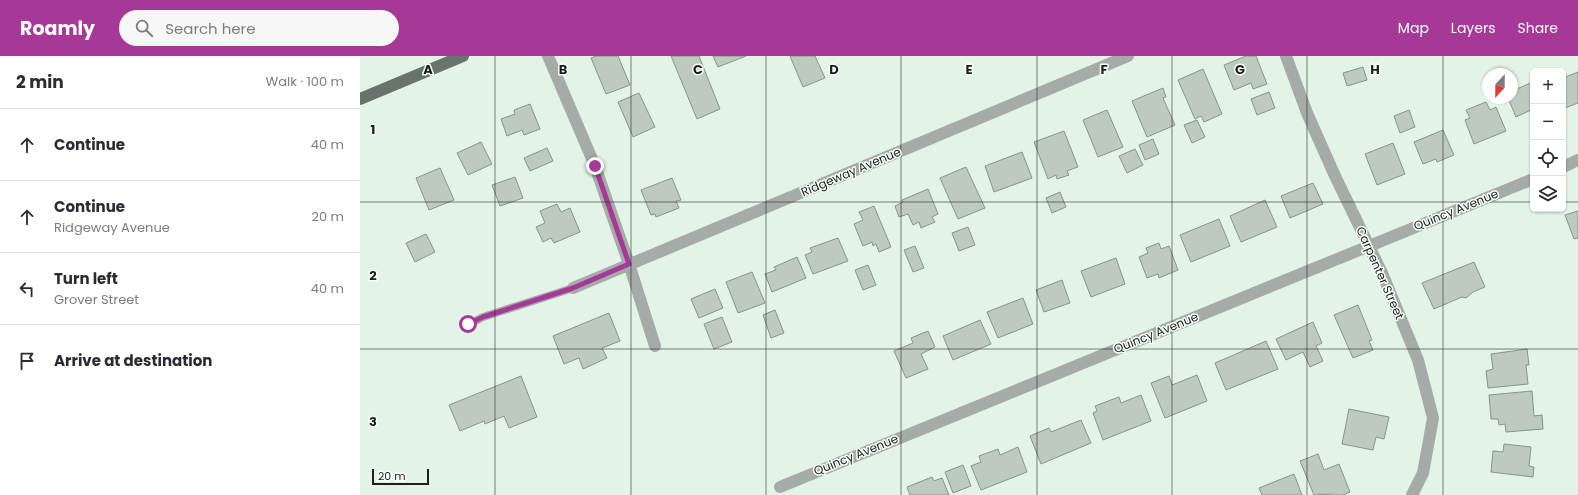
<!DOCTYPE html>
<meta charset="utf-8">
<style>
:root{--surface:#fff;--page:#f7f7f7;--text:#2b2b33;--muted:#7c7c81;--line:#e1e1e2;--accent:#a63897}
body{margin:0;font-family:Poppins,sans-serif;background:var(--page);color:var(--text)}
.controls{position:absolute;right:12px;top:12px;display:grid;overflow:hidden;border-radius:6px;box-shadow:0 1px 3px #0004}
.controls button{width:36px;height:36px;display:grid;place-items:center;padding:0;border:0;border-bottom:1px solid var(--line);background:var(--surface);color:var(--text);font:20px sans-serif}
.compass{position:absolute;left:1122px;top:12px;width:36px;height:36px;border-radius:50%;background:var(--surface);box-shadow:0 1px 3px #0004;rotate:202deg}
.scale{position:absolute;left:12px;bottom:10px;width:57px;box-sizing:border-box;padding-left:4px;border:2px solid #1a1f1b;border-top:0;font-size:11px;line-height:14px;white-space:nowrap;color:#1a1f1b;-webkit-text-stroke:3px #f6fff8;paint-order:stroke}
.stop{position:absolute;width:12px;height:12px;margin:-9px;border:3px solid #a63897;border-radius:50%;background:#fff}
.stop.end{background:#a63897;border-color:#fff;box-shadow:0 1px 4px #0008}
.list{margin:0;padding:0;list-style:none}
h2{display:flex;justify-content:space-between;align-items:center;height:52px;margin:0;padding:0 16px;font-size:17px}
h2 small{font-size:13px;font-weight:400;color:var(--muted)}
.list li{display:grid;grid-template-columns:26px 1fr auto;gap:12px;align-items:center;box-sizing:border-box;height:72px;padding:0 16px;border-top:1px solid var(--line)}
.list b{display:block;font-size:15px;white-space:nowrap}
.list p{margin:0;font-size:13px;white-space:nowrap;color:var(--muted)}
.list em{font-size:13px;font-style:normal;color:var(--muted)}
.icon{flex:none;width:22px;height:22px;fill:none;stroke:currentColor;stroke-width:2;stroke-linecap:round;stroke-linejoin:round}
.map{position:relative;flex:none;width:1218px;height:439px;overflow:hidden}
header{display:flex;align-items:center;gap:24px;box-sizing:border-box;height:56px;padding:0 20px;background:var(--accent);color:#fff}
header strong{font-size:19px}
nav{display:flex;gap:22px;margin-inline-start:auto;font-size:14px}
.search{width:280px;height:36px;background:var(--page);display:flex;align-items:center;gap:10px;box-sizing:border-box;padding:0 14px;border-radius:22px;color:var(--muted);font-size:15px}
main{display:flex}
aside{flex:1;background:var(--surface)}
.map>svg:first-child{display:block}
.building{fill:#bccabf;stroke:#86948a}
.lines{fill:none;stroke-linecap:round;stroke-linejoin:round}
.service{stroke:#a5aba7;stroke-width:8}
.minor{stroke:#a5aba7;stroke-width:12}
.primary{stroke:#68736b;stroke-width:12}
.route{stroke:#a63897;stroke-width:5}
.grid{fill:none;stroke:#1a1f1b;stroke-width:1;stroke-opacity:0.55}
.labels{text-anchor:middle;stroke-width:3;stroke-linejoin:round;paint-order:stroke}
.street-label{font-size:12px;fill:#1a1f1b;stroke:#f6fff8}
.grid-label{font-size:13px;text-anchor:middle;font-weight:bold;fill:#1a1f1b;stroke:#f6fff8;stroke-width:3;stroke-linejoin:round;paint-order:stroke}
</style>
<header>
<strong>Roamly</strong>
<div class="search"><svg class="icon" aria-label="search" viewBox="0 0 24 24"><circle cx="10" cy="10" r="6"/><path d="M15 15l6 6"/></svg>Search here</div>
<nav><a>Map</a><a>Layers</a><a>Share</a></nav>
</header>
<main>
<aside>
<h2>2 min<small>Walk · 100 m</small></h2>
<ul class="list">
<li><svg class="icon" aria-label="ahead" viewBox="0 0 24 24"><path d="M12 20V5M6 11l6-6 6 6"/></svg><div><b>Continue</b></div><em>40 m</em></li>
<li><svg class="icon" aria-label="ahead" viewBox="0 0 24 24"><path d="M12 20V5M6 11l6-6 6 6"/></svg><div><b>Continue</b><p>Ridgeway Avenue</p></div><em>20 m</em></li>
<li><svg class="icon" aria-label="left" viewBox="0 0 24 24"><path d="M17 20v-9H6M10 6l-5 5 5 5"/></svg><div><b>Turn left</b><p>Grover Street</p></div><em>40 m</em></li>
<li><svg class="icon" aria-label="arrive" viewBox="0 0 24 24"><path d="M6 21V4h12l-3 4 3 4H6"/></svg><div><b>Arrive at destination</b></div></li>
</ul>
</aside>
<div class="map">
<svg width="1218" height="439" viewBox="0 0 1218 439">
<rect width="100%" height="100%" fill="#e4f3e8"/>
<!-- building -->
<path class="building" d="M236 0H258L270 29 246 38 231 2Z
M311 0H339L360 53 337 63Z
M353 0H386L358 11Z
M430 0H455L465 22 443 31Z
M886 0H896L907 28 893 33 891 27 874 34 864 9Z
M1003 11 1007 24 987 30 983 17Z
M843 13 862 58 844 66 841 60 835 63 818 24Z
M1218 16V47L1205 52 1203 47V22Z
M1173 26V53L1156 61 1148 42H1152V35Z
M803 32 806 41 803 42 815 69 787 81 772 45Z
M909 36 915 52 897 59 891 43Z
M279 37 295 71 273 81 258 46Z
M1126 46 1130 54 1136 51 1146 75 1114 88 1105 64 1110 62 1106 54Z
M170 48 180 73 164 79 162 74 147 80 141 63 155 58 154 54Z
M747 54 763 91 738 101 723 64Z
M1049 54 1055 71 1040 77 1034 60Z
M837 64 845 81 832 87 824 69Z
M1083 74 1094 99 1077 106 1076 103 1063 108 1054 86Z
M704 75 718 111 707 115 709 119 697 123 696 119 688 123 674 86Z
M793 83 799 98 785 104 779 89Z
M121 86 132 108 108 119 97 97Z
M1033 87 1045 118 1017 129 1005 98Z
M187 92 193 105 170 115 164 102Z
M775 93 783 109 767 117 759 100Z
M662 96 672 122 634 136 625 110Z
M606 111 625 152 598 163 580 122Z
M80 112 94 144 69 154 56 122Z
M155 121 163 142 140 150 132 129Z
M312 122 321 144 316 145 319 152 296 161 295 158 291 159 281 134Z
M953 127 963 148 930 162 921 140Z
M568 133 578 158 572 161 575 166 561 172 559 166 553 169 548 158 539 161 535 150 543 146 542 144Z
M700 136 706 151 692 157 686 142Z
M905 144 917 171 881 186 870 160Z
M197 148 201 156 210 152 220 176 194 187 191 182 183 186 176 171 185 167 180 155Z
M514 150 531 191 519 196 516 188 513 190 512 186 503 190 494 168 503 164 499 156Z
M1218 155V182L1214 183 1205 159Z
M859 163 870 190 831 206 820 179Z
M608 171 615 189 599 195 592 177Z
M66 178 75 196 55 206 46 187Z
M478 182 488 205 453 218 445 199 452 196 450 192Z
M799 187 801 193 809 190 818 214 799 222 798 218 787 222 779 201 788 197 786 192Z
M555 190 564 212 553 216 544 194Z
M437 201 446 222 412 236 405 218 416 214 414 211Z
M756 202 765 228 731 241 721 215Z
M1114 206 1125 231 1113 236 1106 242 1102 241 1074 253 1062 227Z
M508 209 516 229 503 234 495 214Z
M392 216 405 247 378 257 366 226Z
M702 224 710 247 684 256 676 234Z
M355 233 363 252 339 262 331 243Z
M663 242 673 268 638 282 627 256Z
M998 249 1012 284 1009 285 1013 294 993 302 974 259Z
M415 254 424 277 411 282 403 259Z
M249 257 260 285 242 292 247 302 223 313 219 302 204 308 193 280Z
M362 261 372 286 354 293 344 268Z
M620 264 631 288 593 304 583 280Z
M953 266 962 287 956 290 963 305 950 311 943 296 926 304 916 283Z
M568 275 575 291 561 298 568 313 546 322 534 295 553 287 551 282Z
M906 285 918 313 866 334 855 307Z
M1167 293 1169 309H1166L1168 328 1128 332 1126 315 1133 313 1131 298Z
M837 319 847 345 805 362 791 327 809 320 812 329Z
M161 320 177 361 149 372 144 360 125 368 124 365 100 375 89 349Z
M1172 335 1174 360 1182 359 1183 373 1146 376 1145 368 1139 369 1138 363H1131L1129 339Z
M781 339 791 365 743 384 733 357 737 355 735 350 759 341 761 347Z
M989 353 1029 361 1024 383 1016 381 1013 394 982 388Z
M721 364 731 387 681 408 670 380 689 372 691 376Z
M1144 388 1171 391 1169 410 1174 411 1173 421 1131 416 1133 395 1143 396Z
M658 391 667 416 621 434 611 410 621 406 619 400 638 393 640 399Z
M958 398 964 414 979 408 990 436 983 439H971V438L954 439 940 405Z
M603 409 611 430 593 437 585 416Z
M934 418 942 439H902L899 432Z
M572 421 574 425 582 422 589 439H550L547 431Z"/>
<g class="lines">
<!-- service -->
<path class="service" d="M104 271 123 261 213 232"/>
<!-- minor -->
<path class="minor" d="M188 0 235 110 269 208 295 290
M926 0 947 57 975 120 1022 217 1058 304 1073 362 1063 417 1052 439
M1203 111 1218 104
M213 232 768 0
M420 431 1173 123"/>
<!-- primary -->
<path class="primary" d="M0 43 103 0"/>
</g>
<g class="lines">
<!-- route -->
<path class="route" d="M108 268 123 261 213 232 269 208 235 110"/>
</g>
<!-- grid -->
<path class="grid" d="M135 0V439M271 0V439M406 0V439M541 0V439M677 0V439M812 0V439M947 0V439M1083 0V439M0 146H1173M1203 146H1218M0 293H1218"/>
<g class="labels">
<!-- street labels -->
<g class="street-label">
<text transform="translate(491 116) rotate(-23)" y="4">Ridgeway Avenue</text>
<text transform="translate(1096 154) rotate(-22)" y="4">Quincy Avenue</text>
<text transform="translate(1020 217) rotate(66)" y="4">Carpenter Street</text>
<text transform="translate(796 277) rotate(-22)" y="4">Quincy Avenue</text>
<text transform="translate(496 399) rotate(-22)" y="4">Quincy Avenue</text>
</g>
</g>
<g class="grid-label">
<text x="68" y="18">A</text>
<text x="203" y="18">B</text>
<text x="338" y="18">C</text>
<text x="474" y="18">D</text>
<text x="609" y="18">E</text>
<text x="744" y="18">F</text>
<text x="880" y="18">G</text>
<text x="1015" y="18">H</text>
<text x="13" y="78">1</text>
<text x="13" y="224">2</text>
<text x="13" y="370">3</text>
</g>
</svg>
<div class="controls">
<button>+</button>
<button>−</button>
<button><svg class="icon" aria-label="locate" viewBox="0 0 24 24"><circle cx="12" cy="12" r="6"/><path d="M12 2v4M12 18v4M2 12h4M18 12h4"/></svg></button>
<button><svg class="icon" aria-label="layers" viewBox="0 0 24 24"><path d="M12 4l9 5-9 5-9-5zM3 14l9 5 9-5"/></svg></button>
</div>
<svg class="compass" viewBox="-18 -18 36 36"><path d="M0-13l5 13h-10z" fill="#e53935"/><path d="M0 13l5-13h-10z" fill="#7c7c81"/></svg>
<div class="scale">20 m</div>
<div class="stop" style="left:108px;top:268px"></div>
<div class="stop end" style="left:235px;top:110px"></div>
</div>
</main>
